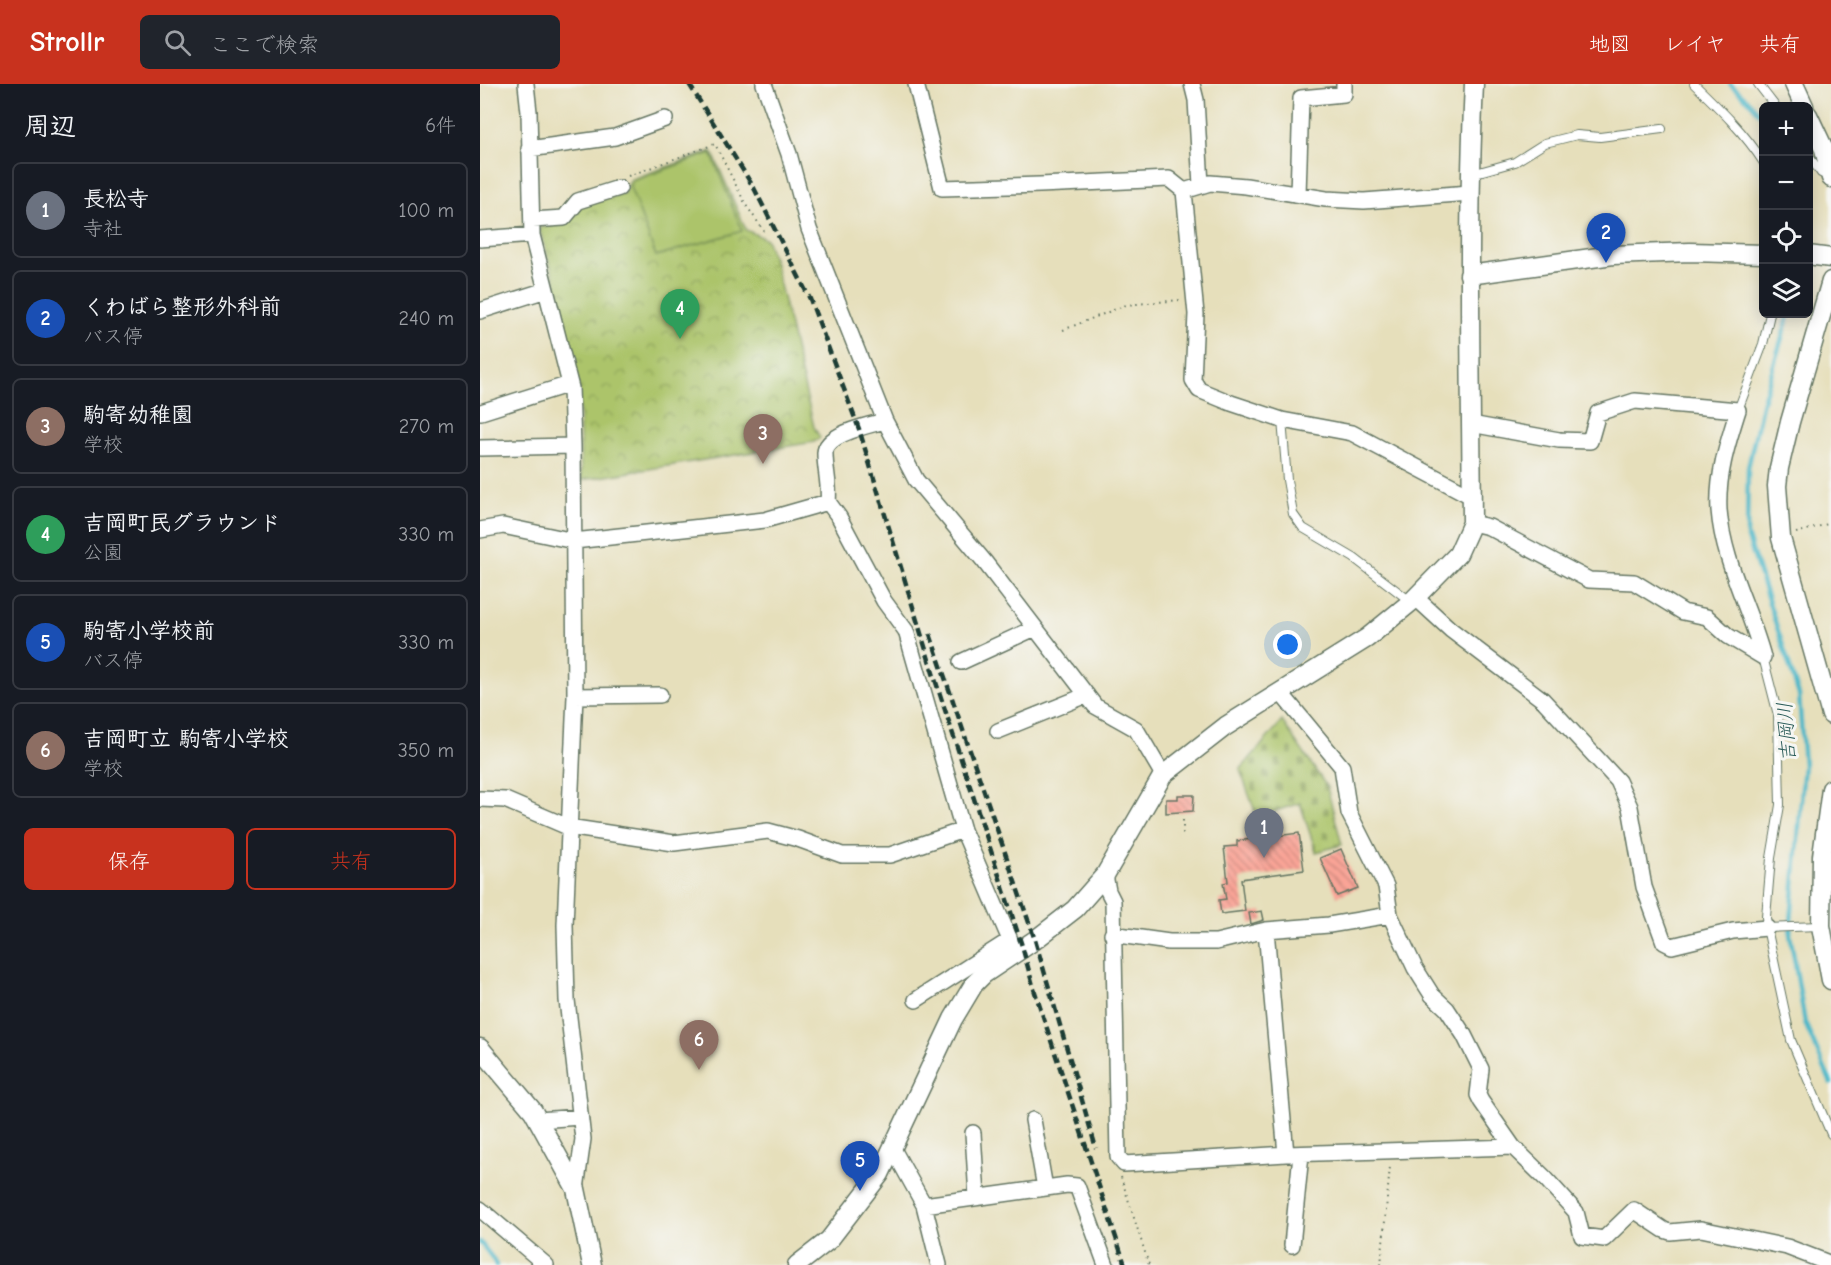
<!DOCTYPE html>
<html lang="ja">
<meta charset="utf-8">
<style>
:root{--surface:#171b24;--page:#20242c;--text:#f1f3f6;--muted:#9ea1a6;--line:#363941;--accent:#c8321e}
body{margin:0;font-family:"Comic Neue","Klee One",sans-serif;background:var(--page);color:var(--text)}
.controls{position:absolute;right:18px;top:18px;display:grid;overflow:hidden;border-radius:9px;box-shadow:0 3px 15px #0003}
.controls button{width:54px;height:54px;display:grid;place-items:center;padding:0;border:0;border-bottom:2px solid var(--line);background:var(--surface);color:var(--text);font:30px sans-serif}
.you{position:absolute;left:808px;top:561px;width:21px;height:21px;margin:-15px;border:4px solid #fff;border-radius:50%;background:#1a73e8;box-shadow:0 0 0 9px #1a73e833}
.badge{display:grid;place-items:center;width:39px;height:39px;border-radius:50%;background:var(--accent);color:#fff;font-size:20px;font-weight:700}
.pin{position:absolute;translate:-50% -50px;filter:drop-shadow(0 2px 3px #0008)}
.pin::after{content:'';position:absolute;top:32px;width:21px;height:18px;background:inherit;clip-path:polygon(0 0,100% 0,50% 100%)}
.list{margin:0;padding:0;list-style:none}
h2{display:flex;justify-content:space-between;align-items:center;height:78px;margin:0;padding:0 24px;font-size:26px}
h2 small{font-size:20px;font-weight:400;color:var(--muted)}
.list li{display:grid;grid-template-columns:39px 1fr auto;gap:18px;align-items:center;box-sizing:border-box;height:96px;margin:0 12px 12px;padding:0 12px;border:2px solid var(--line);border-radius:9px}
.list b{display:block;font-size:22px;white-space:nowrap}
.list p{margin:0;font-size:20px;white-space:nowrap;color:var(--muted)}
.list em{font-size:20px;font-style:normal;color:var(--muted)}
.actions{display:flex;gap:12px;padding:18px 24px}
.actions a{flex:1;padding:14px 0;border:2px solid var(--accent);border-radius:9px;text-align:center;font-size:21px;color:var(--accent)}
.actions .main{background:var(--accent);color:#fff}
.icon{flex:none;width:33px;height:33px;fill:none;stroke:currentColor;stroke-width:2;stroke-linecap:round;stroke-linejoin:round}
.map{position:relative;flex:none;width:1351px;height:1181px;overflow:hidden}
header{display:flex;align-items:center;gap:36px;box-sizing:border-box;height:84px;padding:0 30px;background:var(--accent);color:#fff}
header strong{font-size:28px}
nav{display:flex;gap:33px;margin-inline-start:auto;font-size:21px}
.search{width:420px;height:54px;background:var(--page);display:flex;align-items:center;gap:15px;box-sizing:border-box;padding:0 21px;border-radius:9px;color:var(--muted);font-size:22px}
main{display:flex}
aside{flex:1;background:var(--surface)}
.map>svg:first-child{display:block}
.cemetery{fill:url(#cemetery-stones);stroke:#66804f;stroke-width:1.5}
.park{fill:url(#park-crowns);stroke:#66804f;stroke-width:1.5}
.pitch{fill:#acc46a;stroke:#66804f;stroke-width:1.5}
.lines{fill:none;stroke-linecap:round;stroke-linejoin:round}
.stream{stroke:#4bb7c8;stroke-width:4.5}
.building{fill:url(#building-back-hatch)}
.service-casing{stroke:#657663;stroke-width:10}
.minor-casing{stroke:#657663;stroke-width:18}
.tertiary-casing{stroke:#657663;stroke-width:21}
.path{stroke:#657663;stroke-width:2;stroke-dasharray:1.5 4.5;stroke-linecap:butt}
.service{stroke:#fff;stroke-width:8}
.minor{stroke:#fff;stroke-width:15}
.tertiary{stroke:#fff;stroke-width:18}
.rail{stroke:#1f3d34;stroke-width:4.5;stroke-dasharray:9 4.5;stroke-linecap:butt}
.labels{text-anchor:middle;stroke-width:6;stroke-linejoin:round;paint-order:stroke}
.water-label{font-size:20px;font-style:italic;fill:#2a5c59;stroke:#f6f6f2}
</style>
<header>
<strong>Strollr</strong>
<div class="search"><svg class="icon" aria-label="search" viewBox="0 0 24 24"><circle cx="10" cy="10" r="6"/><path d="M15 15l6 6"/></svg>ここで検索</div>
<nav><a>地図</a><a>レイヤ</a><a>共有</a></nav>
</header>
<main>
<aside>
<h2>周辺<small>6件</small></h2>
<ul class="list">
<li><span class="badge" style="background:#6b7280">1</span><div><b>長松寺</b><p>寺社</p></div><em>100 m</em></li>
<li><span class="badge" style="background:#1a4fb4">2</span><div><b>くわばら整形外科前</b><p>バス停</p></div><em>240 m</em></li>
<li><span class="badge" style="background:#8d6e63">3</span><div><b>駒寄幼稚園</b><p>学校</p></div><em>270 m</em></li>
<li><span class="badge" style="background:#2e9e5b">4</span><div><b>吉岡町民グラウンド</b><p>公園</p></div><em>330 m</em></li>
<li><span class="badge" style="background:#1a4fb4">5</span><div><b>駒寄小学校前</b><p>バス停</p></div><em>330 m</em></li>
<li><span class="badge" style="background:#8d6e63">6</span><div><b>吉岡町立 駒寄小学校</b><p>学校</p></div><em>350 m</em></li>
</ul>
<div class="actions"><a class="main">保存</a><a>共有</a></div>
</aside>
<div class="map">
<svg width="1351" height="1181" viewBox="0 0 1351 1181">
<defs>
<pattern id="cemetery-stones" width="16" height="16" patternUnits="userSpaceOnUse" patternTransform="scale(1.5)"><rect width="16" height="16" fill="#acc46a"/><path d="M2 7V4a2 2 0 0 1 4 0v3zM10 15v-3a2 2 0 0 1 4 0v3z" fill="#8ba058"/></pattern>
<pattern id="park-crowns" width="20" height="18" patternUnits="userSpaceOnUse" patternTransform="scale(1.5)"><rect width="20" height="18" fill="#acc46a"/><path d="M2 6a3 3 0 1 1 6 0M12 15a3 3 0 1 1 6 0" fill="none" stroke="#8ba058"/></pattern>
<pattern id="building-back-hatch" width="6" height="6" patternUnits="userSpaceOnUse" patternTransform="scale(1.5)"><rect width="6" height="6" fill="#faa497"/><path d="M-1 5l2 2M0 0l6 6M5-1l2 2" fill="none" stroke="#ca877c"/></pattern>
</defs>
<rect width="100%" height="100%" fill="#f6f6f2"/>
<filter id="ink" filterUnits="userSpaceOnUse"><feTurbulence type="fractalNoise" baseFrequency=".0167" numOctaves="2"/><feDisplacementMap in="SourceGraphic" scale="12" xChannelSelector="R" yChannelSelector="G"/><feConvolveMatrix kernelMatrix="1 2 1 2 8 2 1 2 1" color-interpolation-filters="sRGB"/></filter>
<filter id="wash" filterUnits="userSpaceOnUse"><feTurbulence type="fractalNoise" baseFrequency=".008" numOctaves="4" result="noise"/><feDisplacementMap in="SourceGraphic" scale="24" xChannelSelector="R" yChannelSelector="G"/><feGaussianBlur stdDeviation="1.35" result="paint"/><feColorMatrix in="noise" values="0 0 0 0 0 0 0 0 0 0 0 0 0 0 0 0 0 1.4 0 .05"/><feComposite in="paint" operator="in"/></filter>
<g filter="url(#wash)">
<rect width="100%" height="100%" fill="#e6dfbb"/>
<!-- cemetery -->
<path class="cemetery" d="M802 637 847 703 862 761 836 768 820 719 777 733 760 686Z"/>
<!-- park -->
<path class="park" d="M232 67 266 146 286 155 295 180 334 343 340 354 334 358 101 396 99 307 77 203 59 144 89 137 101 121 144 109 151 95Z"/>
<!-- pitch -->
<path class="pitch" d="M231 69 262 147 176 172 150 103 153 97Z"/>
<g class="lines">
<!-- stream -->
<path class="stream" d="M1250 0 1270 18 1284 35
M1309 230 1282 321 1268 384 1267 451 1319 611 1324 681 1310 850 1325 939 1351 999
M0 1158 13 1175 16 1181"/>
</g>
<g id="blocks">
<!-- building -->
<path class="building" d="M698 711H714L713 727 686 729V715H698Z
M819 749 824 786 761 795 765 827 741 830 739 816 746 815 743 799 748 798 744 763 757 762V757Z
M861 765 878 804 857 812 840 774Z
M782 827 784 836 771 840 769 829Z"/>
</g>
</g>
<g filter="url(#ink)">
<use href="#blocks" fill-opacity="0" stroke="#657663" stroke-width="1.5"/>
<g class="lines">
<defs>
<path id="service" d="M1214 0C1239 24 1265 49 1284 79
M1278 0 1295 22
M1328 71 1341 89 1349 93
M992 90 1035 78 1065 59 1097 51 1120 53 1182 45
M1258 326 1283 260 1290 230
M802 336 807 396 813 430 823 444 874 474 930 517
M1283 573 1298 631 1300 721 1291 774 1286 833 1287 844 1311 956 1351 1050
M1287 844 1340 842"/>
<path id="minor" d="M46 0 49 28 52 151 91 304 93 362 95 612 85 841 87 916 103 1055 96 1105
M284 0 309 70 329 145 405 337 436 396 504 477 615 622 656 645 683 691
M436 0 462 104 560 101 689 95 704 107 716 230 713 296 719 306 751 319 802 336 872 349 991 412
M712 0 716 16 721 101
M49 65 135 53 185 35
M704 107 730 99 766 102 846 115 884 117 990 109
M818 110 821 14 864 10V0
M52 136 84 134 98 117 139 104
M0 155 52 151
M0 227 66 206
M1 328 90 300
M991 340 1079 356 1110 357 1118 329 1155 317 1258 326C1248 358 1237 391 1239 426 1243 478 1270 524 1283 573
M0 364 93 362
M992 439 1009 443 1109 496 1154 498 1203 528 1227 533 1248 552 1283 573
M0 446 23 442 94 457 285 436 348 418
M935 513 971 546 1063 616 1138 697 1150 723 1164 803 1184 858 1192 862 1253 847 1287 844
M481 578 555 544
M800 608 862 683 869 729 906 802 910 831 935 884 952 911 967 925 984 951 1001 985 998 1011 1001 1017 1033 1063 1066 1095 1096 1128 1102 1152 1124 1155 1154 1126 1184 1146 1190 1148 1221 1145 1307 1163 1351 1180
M95 612 180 611
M518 647 607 611
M0 715 25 716 88 743 194 759 288 747 318 755 362 771H410L483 746 426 547 404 517 359 433 348 418C350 401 345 386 345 370 344 350 389 341 405 337
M625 791 628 807 633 817 638 1073 644 1080 806 1070 1033 1063
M786 846 806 1070
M632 850 689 858H736L786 846 849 841 910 831
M436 916 530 856 483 746
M58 1036 100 1033
M553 1036 565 1104
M493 1049 497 1113
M413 1065 444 1121 459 1181
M444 1121 587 1101 597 1102 626 1181
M0 1125 66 1181
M812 1161 821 1070"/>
<path id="tertiary" d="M1314 0 1324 22
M1328 31 1344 65 1351 94
M1328 171 1351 174
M989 191 1133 171 1210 168 1284 170
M1351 197 1310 338 1299 384 1297 402 1301 454 1351 631
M1351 705 1342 772 1341 842 1351 896
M0 964 53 1027 96 1105 112 1181
M317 1181 349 1156 400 1090 473 935 494 900 504 890 555 856 595 825 625 791 683 691 746 642 887 554 931 518 978 470 992 439C991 293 987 147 994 0"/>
</defs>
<!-- service casing -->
<use href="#service" class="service-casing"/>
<!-- minor casing -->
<use href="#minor" class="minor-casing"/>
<!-- tertiary casing -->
<use href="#tertiary" class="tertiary-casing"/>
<!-- path -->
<path class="path" d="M148 92 235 60 266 121 284 147
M583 246 646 221 700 216
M1316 449 1351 439
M703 736V752
M641 1093 669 1181
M901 1181 910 1082"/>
<!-- service -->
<use href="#service" class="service"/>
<!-- minor -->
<use href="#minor" class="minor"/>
<!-- tertiary -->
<use href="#tertiary" class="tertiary"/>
<!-- rail -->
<path class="rail" d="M209 0 274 104 330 215 379 345 453 589 542 862 554 905 645 1181
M450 550 555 856 616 1064"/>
</g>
</g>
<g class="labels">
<!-- water labels -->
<g class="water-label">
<text transform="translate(1306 648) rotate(-94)" y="7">吉岡川</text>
</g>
</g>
</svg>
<div class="controls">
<button>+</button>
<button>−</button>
<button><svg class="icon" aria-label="locate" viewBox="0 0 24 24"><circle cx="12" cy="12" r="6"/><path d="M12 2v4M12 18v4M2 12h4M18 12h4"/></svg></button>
<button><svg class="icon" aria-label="layers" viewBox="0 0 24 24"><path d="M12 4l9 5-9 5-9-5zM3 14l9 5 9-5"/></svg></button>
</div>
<div class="you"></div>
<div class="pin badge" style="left:784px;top:774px;background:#6b7280">1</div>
<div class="pin badge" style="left:1126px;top:179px;background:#1a4fb4">2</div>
<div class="pin badge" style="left:283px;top:380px;background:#8d6e63">3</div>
<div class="pin badge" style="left:200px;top:255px;background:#2e9e5b">4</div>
<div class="pin badge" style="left:380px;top:1107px;background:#1a4fb4">5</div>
<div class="pin badge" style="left:219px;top:986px;background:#8d6e63">6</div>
</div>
</main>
